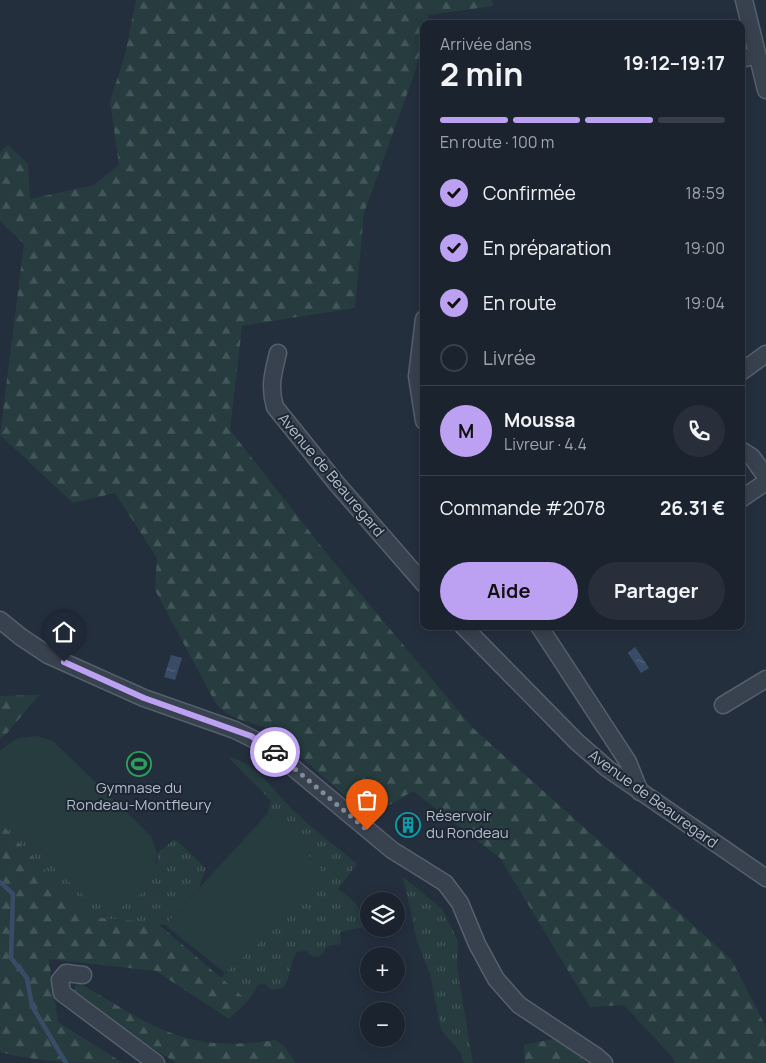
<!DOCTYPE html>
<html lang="fr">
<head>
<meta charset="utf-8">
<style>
	:root { --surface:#1b232e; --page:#282f3a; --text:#f1f3f6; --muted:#a0a4aa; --line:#39404a; --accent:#bca0f2 }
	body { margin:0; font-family:Manrope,sans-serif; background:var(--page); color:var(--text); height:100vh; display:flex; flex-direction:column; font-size:19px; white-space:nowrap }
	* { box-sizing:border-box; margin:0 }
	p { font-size:16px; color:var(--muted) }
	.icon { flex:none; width:28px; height:28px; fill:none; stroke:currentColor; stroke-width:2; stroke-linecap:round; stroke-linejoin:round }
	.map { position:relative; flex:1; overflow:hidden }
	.drawer { position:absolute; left:420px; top:20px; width:325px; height:610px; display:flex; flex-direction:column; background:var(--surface); border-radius:10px; box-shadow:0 2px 12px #0003,0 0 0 1px var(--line) }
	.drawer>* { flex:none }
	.tools { position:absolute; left:360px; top:892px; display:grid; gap:10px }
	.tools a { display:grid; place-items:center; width:45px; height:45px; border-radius:50%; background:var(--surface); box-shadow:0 2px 12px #0003,0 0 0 1px var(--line); font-size:25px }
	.pin { position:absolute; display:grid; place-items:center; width:42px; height:42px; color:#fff; margin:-51px -21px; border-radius:50% 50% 50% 0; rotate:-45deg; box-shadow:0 0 5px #0007 }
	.pin .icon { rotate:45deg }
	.courier { position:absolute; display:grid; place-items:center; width:50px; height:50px; margin:-25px; border:4px solid #bca0f2; border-radius:50%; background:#fff; color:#222; box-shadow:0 1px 6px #0007 }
	.summary em { font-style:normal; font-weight:700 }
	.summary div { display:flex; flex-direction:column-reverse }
	.summary { display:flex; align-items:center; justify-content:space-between; height:85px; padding:0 20px }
	h1 { font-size:32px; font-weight:700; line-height:38px }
	.bar { display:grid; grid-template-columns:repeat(4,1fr); gap:8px 5px; align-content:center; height:60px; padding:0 20px }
	.bar i { height:6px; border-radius:4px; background:var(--line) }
	.bar .selected { background:var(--accent) }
	.bar p { grid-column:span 4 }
	.line { display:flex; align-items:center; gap:12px; padding:0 20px; border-top:1px solid var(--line) }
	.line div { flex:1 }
	.round { display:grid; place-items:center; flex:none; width:52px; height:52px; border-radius:26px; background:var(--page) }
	ol { padding:0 20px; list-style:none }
	li { display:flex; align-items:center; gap:15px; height:55px }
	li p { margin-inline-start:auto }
	li .icon { padding:5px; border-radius:50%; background:var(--accent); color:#111; stroke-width:4 }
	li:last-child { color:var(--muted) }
	li i { width:28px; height:28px; border:2px solid var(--line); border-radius:50% }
	.action { display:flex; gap:10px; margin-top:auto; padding:10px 20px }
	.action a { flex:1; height:58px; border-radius:30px; background:var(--accent); color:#111; font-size:20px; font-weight:700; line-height:58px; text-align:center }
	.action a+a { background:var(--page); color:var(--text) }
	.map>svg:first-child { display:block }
	.grass { fill:url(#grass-tufts) }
	.forest { fill:url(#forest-firs) }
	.pitch { fill:#263c3f }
	.water { fill:url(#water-ripples) }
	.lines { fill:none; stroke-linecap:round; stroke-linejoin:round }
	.stream { stroke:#394c67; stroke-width:4.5 }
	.minor-casing { stroke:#565f6c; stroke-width:19 }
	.minor { stroke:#38414e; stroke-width:16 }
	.done { stroke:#828b98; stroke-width:5; stroke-dasharray:0 9 }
	.route { stroke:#bca0f2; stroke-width:6 }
	.labels { text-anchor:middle; stroke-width:4; stroke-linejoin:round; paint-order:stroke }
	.street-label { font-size:15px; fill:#b4bcc9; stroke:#1d2633 }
	.poi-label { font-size:15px; fill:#b4bcc9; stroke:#1d2633 }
</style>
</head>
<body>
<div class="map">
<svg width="766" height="1063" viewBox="0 0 766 1063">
	<defs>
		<pattern id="grass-tufts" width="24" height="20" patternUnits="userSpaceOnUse" patternTransform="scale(1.25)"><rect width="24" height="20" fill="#263c3f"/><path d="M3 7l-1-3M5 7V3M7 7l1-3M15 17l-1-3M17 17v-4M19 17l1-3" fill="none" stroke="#435659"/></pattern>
		<pattern id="forest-firs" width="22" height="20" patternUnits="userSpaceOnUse" patternTransform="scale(1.25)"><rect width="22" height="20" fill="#263c3f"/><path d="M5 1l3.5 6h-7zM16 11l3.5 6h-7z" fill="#435659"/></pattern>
		<pattern id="water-ripples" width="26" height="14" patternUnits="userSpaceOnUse" patternTransform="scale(1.25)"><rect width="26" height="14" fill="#394c67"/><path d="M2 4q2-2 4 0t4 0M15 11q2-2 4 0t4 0" fill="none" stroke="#53647b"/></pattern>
	</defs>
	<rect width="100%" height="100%" fill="#242f3e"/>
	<!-- grass -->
	<g class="grass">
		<path d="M228,757C254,761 275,792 293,810C313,829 336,846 357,864L338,889C356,902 360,905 364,927L340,932L341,944L328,946L320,956L313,957L306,951L297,952C288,966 292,976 283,988L272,990L265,984L258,985L248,1001L221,978L321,869L268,813L271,801Z"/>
		<path d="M0,812L157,864V853L175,839L206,868L199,888L165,925L90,917L0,823Z"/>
		<path d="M403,877L442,909L458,941L457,967L473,1063H464L460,1052L441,1030L430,974L417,941Z"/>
	</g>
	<!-- forest -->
	<g class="forest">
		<path d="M136,0H492L493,6L429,15L427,24H424V36L415,72L364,213L355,308L242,326L230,430L332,560L473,728L731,959L766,1027V1063H675L673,1058L624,1005L590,1007L500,858L413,791L369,817L269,729C249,721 231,721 216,704L155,590L157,558L115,493L73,503L0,435L24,244L0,221V152L8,145L28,164L30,199L94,185L119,165L110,101L125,55Z"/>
		<path d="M39,695L7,733L0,739V696Z"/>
		<path d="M0,823L90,917L157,923L248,1001L229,1019L156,971L49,959L58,1022L123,1063C81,1063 40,1063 0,1052Z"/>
		<path d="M77,982C110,1000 144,1025 180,1036C211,1046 244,1045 276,1040L285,1047L295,1063H177L138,1040L74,990Z"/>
		<path d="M558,1038L587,1063H525L524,1045Z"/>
	</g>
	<!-- pitch -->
	<g class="pitch">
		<path d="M37,736L53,741L151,836L157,853L154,876L141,894L121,907L97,902L83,895L0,816V750L18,738Z"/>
		<path d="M268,813L321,869L316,892L225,973L165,925Z"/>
	</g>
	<!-- water -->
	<g class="water">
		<path d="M635,647L649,668L641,673L628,653Z"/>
		<path d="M171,655L182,658L175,680L164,677Z"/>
	</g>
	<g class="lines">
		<!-- stream -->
		<path class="stream" d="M0,882L13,894L11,958L27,978L32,1006L66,1063"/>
		<defs>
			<g id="minor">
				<path d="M744,0L766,90"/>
				<path d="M741,59L757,55"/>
				<path d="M424,319L417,376L424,421"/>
				<path d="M278,353C273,373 269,387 275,407L337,484L424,584"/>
				<path d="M741,372L766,354"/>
				<path d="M741,450L752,457L766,477"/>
				<path d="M741,499L766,482"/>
				<path d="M0,620L21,637L48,655L144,698L235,730L267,746L392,850L445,883L460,903L477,944L496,979L519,1005L596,1056L604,1063"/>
				<path d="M463,626L577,742L608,769L766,878"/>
				<path d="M539,626L628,762L640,792"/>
				<path d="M723,705L766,679"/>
				<path d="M83,975L66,973L60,980L62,993L156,1063"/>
			</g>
		</defs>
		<!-- minor casing -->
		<use href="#minor" class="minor-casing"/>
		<!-- minor -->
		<use href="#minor" class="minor"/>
	</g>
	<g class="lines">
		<!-- done -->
		<path class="done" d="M275,752L367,830"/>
		<!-- route -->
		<path class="route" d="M64,662L144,698L251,736L275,752"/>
	</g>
	<!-- icons -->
	<defs>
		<symbol id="stadium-ring" viewBox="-11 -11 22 22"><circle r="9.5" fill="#1d2633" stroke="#2e9e5b" stroke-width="1.5"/><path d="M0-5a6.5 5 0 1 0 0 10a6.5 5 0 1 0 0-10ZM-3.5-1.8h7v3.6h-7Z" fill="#2e9e5b"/></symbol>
		<symbol id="building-ring" viewBox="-11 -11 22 22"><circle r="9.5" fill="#1d2633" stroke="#0f9aa8" stroke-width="1.5"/><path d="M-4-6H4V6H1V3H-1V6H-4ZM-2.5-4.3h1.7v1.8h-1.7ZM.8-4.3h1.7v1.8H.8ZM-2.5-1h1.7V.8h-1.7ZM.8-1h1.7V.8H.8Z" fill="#0f9aa8"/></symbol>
	</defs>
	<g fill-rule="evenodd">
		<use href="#stadium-ring" x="125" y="750" width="28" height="28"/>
		<use href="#building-ring" x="394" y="811" width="28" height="28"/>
	</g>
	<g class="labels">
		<!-- street labels -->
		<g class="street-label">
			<text transform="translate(331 475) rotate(50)" y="5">Avenue de Beauregard</text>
			<text transform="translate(653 799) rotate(36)" y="5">Avenue de Beauregard</text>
		</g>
		<!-- poi labels -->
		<g class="poi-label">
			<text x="139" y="793">Gymnase du<tspan x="139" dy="17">Rondeau-Montfleury</tspan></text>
			<text x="426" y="821" text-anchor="start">Réservoir<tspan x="426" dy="17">du Rondeau</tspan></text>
		</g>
	</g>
</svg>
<div class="tools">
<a><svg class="icon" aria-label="layers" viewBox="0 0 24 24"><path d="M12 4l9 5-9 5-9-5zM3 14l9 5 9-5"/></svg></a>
<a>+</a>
<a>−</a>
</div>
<div class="pin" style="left:367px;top:830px;background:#ea580c"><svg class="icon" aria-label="bag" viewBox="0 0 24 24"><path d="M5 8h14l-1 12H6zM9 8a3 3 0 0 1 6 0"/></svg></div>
<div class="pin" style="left:64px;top:662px;background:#1f2937"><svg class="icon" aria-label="home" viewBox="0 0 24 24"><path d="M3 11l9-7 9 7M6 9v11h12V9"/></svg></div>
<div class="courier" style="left:275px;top:752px"><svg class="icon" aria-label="car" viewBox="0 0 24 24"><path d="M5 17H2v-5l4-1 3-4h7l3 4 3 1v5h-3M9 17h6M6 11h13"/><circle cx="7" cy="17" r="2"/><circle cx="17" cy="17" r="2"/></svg></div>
<section class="drawer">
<div class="summary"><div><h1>2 min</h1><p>Arrivée dans</p></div><em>19:12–19:17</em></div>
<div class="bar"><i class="selected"></i><i class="selected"></i><i class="selected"></i><i></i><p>En route · 100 m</p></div>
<ol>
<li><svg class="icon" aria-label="check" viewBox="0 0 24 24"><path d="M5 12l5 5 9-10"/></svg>Confirmée<p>18:59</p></li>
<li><svg class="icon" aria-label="check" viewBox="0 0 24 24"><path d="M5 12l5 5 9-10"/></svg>En préparation<p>19:00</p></li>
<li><svg class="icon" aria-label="check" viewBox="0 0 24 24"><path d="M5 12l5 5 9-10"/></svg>En route<p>19:04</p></li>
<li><i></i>Livrée</li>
</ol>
<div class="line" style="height:90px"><b class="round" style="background:var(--accent);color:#111">M</b><div><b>Moussa</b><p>Livreur · 4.4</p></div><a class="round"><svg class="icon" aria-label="phone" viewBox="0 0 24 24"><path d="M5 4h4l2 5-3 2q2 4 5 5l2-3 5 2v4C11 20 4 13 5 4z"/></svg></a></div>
<div class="line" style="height:65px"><div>Commande #2078</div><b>26.31 €</b></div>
<div class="action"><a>Aide</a><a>Partager</a></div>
</section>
</div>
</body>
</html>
